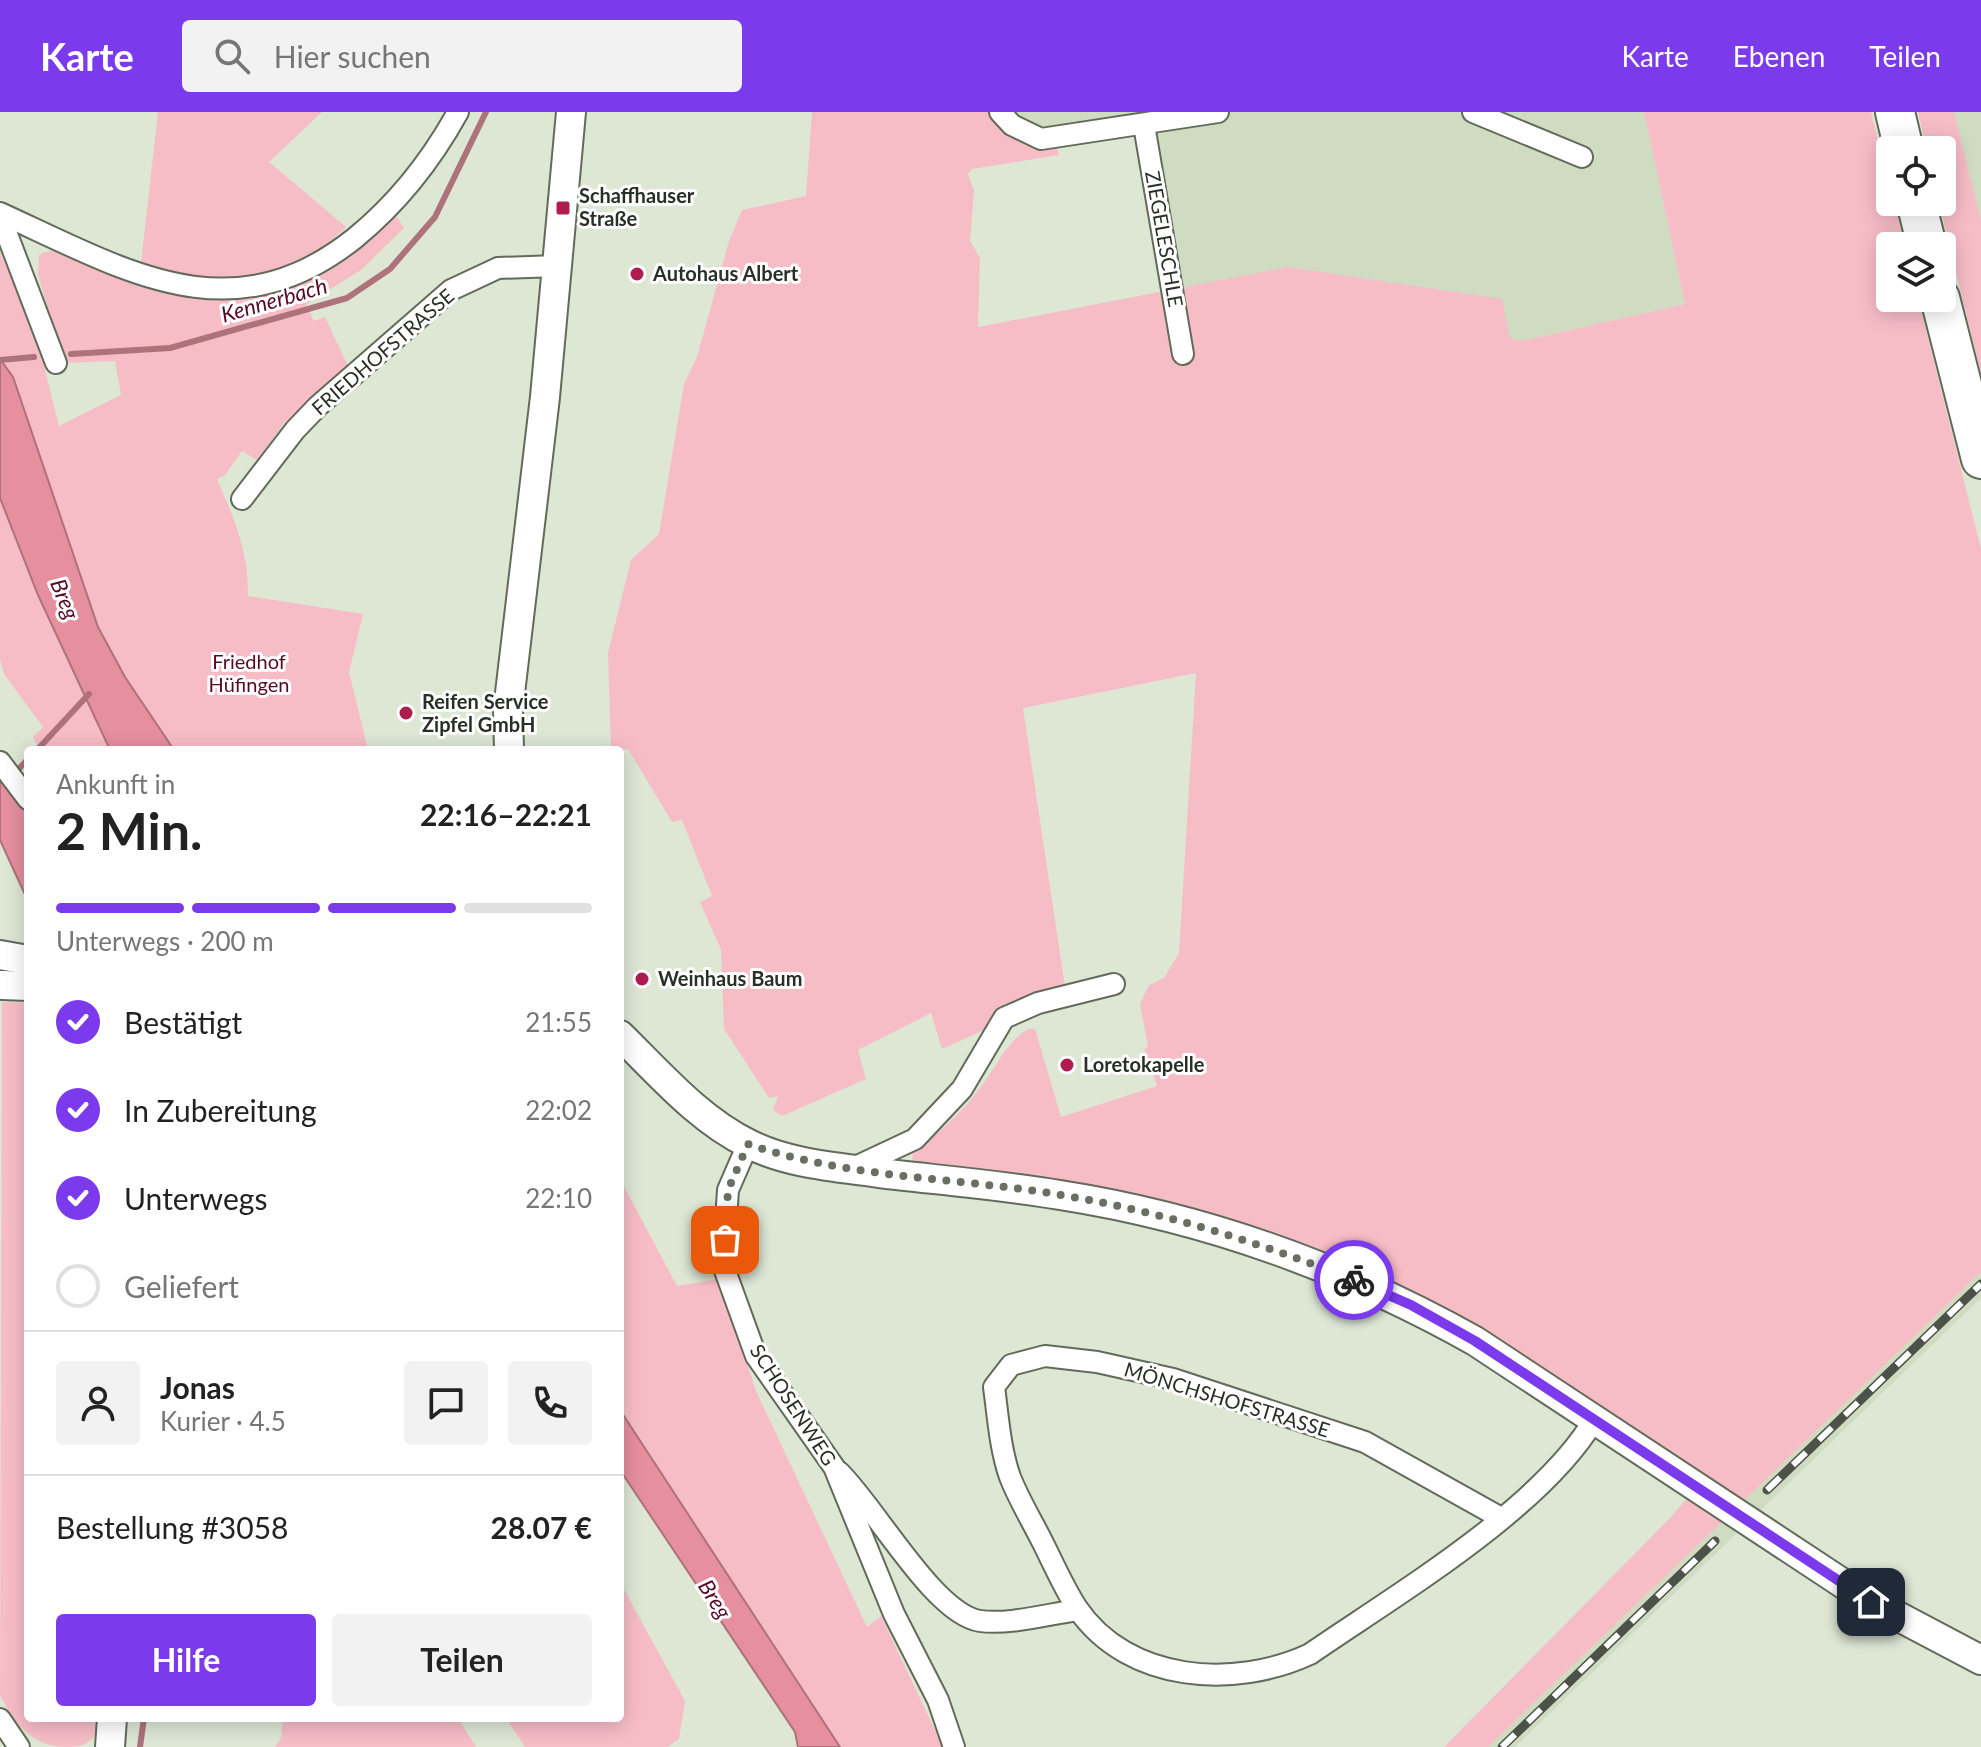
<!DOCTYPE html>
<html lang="de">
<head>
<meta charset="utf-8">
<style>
	:root { --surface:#fff; --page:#f2f2f2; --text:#222; --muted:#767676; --line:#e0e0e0; --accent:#7c3aed }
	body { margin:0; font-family:Lato,sans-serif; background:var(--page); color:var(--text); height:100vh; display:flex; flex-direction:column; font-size:30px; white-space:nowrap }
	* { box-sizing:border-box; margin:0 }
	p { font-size:26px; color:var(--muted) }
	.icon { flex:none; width:44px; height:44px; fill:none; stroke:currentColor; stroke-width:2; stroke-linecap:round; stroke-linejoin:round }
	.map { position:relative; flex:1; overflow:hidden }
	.side { position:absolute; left:24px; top:634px; width:600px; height:976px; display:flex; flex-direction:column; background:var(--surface); border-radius:8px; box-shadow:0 4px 20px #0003 }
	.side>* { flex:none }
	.buttons { position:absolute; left:1876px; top:24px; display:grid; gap:16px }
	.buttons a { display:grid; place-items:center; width:80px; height:80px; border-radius:8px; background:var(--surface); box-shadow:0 4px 20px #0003; font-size:40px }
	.pin { position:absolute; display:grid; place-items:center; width:68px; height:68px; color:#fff; margin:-34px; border-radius:16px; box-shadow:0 4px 12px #0006 }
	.courier { position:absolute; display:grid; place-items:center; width:80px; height:80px; margin:-40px; border:6px solid #7c3aed; border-radius:50%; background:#fff; color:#222; box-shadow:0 2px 10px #0007 }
	.head em { font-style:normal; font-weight:700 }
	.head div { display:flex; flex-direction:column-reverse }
	.head { display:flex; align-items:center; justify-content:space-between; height:136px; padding:0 32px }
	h1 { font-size:52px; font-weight:700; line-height:60px }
	.bar { display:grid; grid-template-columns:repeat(4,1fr); gap:12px 8px; align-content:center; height:96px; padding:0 32px }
	.bar i { height:10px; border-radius:6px; background:var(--line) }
	.bar .current { background:var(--accent) }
	.bar p { grid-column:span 4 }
	.line { display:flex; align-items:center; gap:20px; padding:0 32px; border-top:2px solid var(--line) }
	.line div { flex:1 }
	.round { display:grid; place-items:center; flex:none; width:84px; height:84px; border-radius:8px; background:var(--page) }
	ol { padding:0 32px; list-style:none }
	li { display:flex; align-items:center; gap:24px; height:88px }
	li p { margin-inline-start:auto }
	li .icon { padding:8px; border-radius:50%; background:var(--accent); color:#fff; stroke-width:4 }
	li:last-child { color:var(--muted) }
	li i { width:44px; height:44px; border:4px solid var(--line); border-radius:50% }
	.primary-button { display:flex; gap:16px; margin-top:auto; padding:16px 32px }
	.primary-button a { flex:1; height:92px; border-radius:8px; background:var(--accent); color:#fff; font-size:32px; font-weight:700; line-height:92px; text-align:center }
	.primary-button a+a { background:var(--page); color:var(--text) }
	header { display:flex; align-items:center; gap:48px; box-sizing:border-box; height:112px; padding:0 40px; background:var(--accent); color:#fff }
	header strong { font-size:38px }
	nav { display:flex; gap:44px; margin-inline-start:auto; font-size:28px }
	.search { width:560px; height:72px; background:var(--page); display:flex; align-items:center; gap:20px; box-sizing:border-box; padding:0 28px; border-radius:8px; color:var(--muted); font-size:30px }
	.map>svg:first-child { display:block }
	.built { fill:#cfdcc2 }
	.green { fill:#f7bdc7 }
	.water { fill:#e68f9f; stroke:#ae727b; stroke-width:2 }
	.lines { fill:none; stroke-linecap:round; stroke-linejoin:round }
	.stream { stroke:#ae727b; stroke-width:6 }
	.street-casing { stroke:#626b5a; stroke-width:24 }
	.secondary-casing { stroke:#626b5a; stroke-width:32 }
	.highway-casing { stroke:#626b5a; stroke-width:42 }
	.street { stroke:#fff; stroke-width:20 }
	.secondary { stroke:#fff; stroke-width:28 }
	.highway { stroke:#fff; stroke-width:38 }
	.rail-casing { stroke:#4d5248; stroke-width:9 }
	.rail { stroke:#fff; stroke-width:6; stroke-dasharray:18; stroke-linecap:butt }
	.done { stroke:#696f63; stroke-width:8; stroke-dasharray:0 14.4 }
	.route { stroke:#7c3aed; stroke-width:10 }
	.poi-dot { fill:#ae1d4f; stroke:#fff; stroke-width:3 }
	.labels { text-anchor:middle; stroke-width:6; stroke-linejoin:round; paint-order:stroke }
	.poi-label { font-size:20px; font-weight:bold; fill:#2a2e26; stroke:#fff; text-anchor:start }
	.street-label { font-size:20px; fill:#2a2e26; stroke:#fff }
	.park-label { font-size:20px; fill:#580a25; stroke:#fff }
	.water-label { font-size:22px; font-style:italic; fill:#580924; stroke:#fff }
</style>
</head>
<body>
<header>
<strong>Karte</strong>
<div class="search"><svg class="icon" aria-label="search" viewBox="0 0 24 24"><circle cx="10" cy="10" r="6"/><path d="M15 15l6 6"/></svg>Hier suchen</div>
<nav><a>Karte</a><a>Ebenen</a><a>Teilen</a></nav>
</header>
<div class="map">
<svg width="1981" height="1635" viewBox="0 0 1981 1635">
	<rect width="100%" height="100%" fill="#dde7d4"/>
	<!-- built -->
	<g class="built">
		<path d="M1000,0H1644L1685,192L1522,229L1173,178L1144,13L1055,26Z"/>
		<path d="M1947,0H1981V126Z"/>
		<path d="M1981,1160V1186L1515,1635H1488Z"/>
	</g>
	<!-- green -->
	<g class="green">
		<path d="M158,0H322L269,50L346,115C279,179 224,175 141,151Z"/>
		<path d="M812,0H1000L1055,27L1059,43L972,57L968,62L974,79L970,129L980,146L978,215L1288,155L1502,187L1510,226L1522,229L1685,192L1644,0H1871L1890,75V90H1894L1905,134H1890V186H1918L1981,437V1160L1488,1635H1444L1669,1407L1703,1368C1577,1285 1452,1189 1309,1137L912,1054L913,1038C937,1024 960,1002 977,980C995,958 1004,932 1028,917H1035L1061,1005L1157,974L1144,937L1148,935L1140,892L1149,873L1164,866L1179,841L1196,561L1023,596L1066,881L942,937L931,901L858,938L866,967L782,1004L773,998L778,984L769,986L724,917L721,838L700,790L712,784L682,708L672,710L628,637L611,638L608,541L631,448L659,422L684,272L697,245L729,129L742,98L806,84Z"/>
		<path d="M1918,0H1954L1981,109V262L1939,90H1942V38H1927Z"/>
		<path d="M395,102L404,116L361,158L306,192L314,209L325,205L348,254L284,311L257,348L242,339L225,363L217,367C234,406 249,441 248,484L363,502L349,560L368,638H40L33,625L43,615L4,562L0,547V140L37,226L59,314L121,283L115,249L63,251L38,162L39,143C54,133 70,144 85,150C138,173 199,194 258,184C310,176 354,132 395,102Z"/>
		<path d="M2,890L28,891V1606H101C96,1627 89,1635 67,1635C33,1635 14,1612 0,1583Z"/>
		<path d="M620,1067L677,1174L719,1167L756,1279L867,1515L881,1504L943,1635H840L620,1298Z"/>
		<path d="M620,1470L685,1589L679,1627L667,1635H525L506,1606H620Z"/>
		<path d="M283,1606H458L476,1635H275L281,1626Z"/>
	</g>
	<!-- water -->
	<g class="water">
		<path d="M0,247L13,265L98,515L125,565L174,638H110L38,483L0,386Z"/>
		<path d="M0,664L28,703V789L0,728Z"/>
		<path d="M620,1298L840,1635H798L795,1620L620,1358Z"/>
	</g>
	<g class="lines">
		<!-- stream -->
		<g class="stream">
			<path d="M71,242L170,236L347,186L390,157L435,105L486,0"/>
			<path d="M0,248L34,245"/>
			<path d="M37,638L89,582"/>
			<path d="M13,663L28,647"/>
			<path d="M140,1635L144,1606"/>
		</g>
		<defs>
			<g id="street">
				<path d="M1000,0L1012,13L1041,27L1218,0"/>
				<path d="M1473,0L1582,45"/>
				<path d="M1144,13L1183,242"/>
				<path d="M0,101C125,158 231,225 355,126C399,90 431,49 458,0"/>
				<path d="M0,104L56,251"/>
				<path d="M242,387L295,318L318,294L451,178L498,156L558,154"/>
				<path d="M0,650L28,687"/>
				<path d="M748,1032L728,1078L723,1153L756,1244L834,1355L894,1502L938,1588L954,1635"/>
				<path d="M851,1057L915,1027L962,977L1004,906L1038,891L1114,872"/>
				<path d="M839,1360C876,1396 934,1502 980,1509C1010,1513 1048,1502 1078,1498"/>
				<path d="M1501,1406L1365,1330L1173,1267L1097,1250L1045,1244L1011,1253L994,1275C998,1304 1000,1337 1010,1365C1019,1388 1032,1409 1043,1431C1054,1453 1064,1476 1077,1496C1128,1571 1235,1577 1310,1542C1397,1482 1540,1398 1594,1308"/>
				<path d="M0,1607L19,1635"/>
			</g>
			<g id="secondary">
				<path d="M509,638L508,598L545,285L571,0"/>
				<path d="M0,843L28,848"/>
				<path d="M2,873L28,874"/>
				<path d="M620,923C659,961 699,1008 749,1032C789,1052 836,1055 879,1061C939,1068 1000,1073 1060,1083C1207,1106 1345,1156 1475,1229L1871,1490L1981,1548"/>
				<path d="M110,1635L112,1606"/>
			</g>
			<g id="highway">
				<path d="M1895,0L1904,38"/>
				<path d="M1916,90L1927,134"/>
				<path d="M1940,186L1981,347"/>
			</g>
		</defs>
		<!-- street casing -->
		<use href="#street" class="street-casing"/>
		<!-- secondary casing -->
		<use href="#secondary" class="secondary-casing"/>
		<!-- highway casing -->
		<use href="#highway" class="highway-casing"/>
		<!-- street -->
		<use href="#street" class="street"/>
		<!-- secondary -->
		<use href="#secondary" class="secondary"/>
		<!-- highway -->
		<use href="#highway" class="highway"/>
		<defs>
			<g id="rail">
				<path d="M1767,1378L1981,1172"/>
				<path d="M1502,1635L1715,1429"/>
			</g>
		</defs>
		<!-- rail casing -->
		<use href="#rail" class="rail-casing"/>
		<!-- rail -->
		<use href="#rail" class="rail"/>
	</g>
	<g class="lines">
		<!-- done -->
		<path class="done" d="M725,1128L728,1078L748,1032C849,1067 957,1065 1061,1083C1163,1100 1258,1130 1354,1168"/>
		<!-- route -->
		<path class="route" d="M1354,1168L1411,1193L1475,1229L1871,1490"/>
	</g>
	<!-- markers -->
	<g class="poi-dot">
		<rect x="555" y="88" width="16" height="16" rx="4"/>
		<circle cx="637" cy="162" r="8"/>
		<circle cx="406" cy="601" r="8"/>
		<circle cx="642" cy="867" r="8"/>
		<circle cx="1067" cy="953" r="8"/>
	</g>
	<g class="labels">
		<!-- poi labels -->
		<g class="poi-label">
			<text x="579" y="91">Schaffhauser<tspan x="579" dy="23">Straße</tspan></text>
			<text x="653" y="169">Autohaus Albert</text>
			<text x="422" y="597">Reifen Service<tspan x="422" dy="23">Zipfel GmbH</tspan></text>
			<text x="658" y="874">Weinhaus Baum</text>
			<text x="1083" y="960">Loretokapelle</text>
		</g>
		<!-- street labels -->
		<g class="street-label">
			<text transform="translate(1164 127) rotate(80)" y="7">ZIEGELESCHLE</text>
			<text transform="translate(383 240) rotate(-41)" y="7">FRIEDHOFSTRASSE</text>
			<text transform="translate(1227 1288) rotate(17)" y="7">MÖNCHSHOFSTRASSE</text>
			<text transform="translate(793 1293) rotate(57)" y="7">SCHOSENWEG</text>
		</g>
		<!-- park labels -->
		<g class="park-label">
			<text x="249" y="557">Friedhof<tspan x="249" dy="23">Hüfingen</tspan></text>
		</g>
		<!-- water labels -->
		<g class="water-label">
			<text transform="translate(274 188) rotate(-16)" y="8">Kennerbach</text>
			<text transform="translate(65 487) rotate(68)" y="8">Breg</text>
			<text transform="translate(715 1487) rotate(58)" y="8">Breg</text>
		</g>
	</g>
</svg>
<div class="buttons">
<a><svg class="icon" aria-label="locate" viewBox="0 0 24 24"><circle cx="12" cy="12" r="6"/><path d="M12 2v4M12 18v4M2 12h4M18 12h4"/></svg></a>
<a><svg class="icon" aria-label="layers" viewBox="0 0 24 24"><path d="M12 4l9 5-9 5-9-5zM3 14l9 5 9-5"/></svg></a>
</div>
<div class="pin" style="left:725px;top:1128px;background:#ea580c"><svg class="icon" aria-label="bag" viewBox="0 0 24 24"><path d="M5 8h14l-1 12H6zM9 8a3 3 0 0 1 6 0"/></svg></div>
<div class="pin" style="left:1871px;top:1490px;background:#1f2937"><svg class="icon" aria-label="home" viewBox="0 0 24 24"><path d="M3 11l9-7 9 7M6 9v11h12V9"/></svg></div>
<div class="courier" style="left:1354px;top:1168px"><svg class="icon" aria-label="bike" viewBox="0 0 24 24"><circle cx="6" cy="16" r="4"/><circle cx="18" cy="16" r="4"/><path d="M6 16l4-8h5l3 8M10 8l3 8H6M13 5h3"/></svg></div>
<section class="side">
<div class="head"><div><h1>2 Min.</h1><p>Ankunft in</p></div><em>22:16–22:21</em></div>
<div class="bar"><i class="current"></i><i class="current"></i><i class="current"></i><i></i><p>Unterwegs · 200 m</p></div>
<ol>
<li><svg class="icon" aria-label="check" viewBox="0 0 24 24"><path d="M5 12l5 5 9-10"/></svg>Bestätigt<p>21:55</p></li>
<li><svg class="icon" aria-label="check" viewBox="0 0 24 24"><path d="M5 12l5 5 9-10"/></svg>In Zubereitung<p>22:02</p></li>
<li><svg class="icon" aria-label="check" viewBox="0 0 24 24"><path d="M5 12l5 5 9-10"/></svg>Unterwegs<p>22:10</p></li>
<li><i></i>Geliefert</li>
</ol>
<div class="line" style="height:144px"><a class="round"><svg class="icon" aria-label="person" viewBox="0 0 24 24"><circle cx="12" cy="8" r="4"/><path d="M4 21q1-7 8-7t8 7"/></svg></a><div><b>Jonas</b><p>Kurier · 4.5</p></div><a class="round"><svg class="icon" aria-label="chat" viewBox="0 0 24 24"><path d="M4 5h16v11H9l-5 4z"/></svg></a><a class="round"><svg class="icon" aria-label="phone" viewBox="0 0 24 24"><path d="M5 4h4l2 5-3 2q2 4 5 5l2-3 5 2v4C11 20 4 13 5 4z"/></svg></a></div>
<div class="line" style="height:104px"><div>Bestellung #3058</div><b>28.07 €</b></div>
<div class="primary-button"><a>Hilfe</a><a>Teilen</a></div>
</section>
</div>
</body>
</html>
